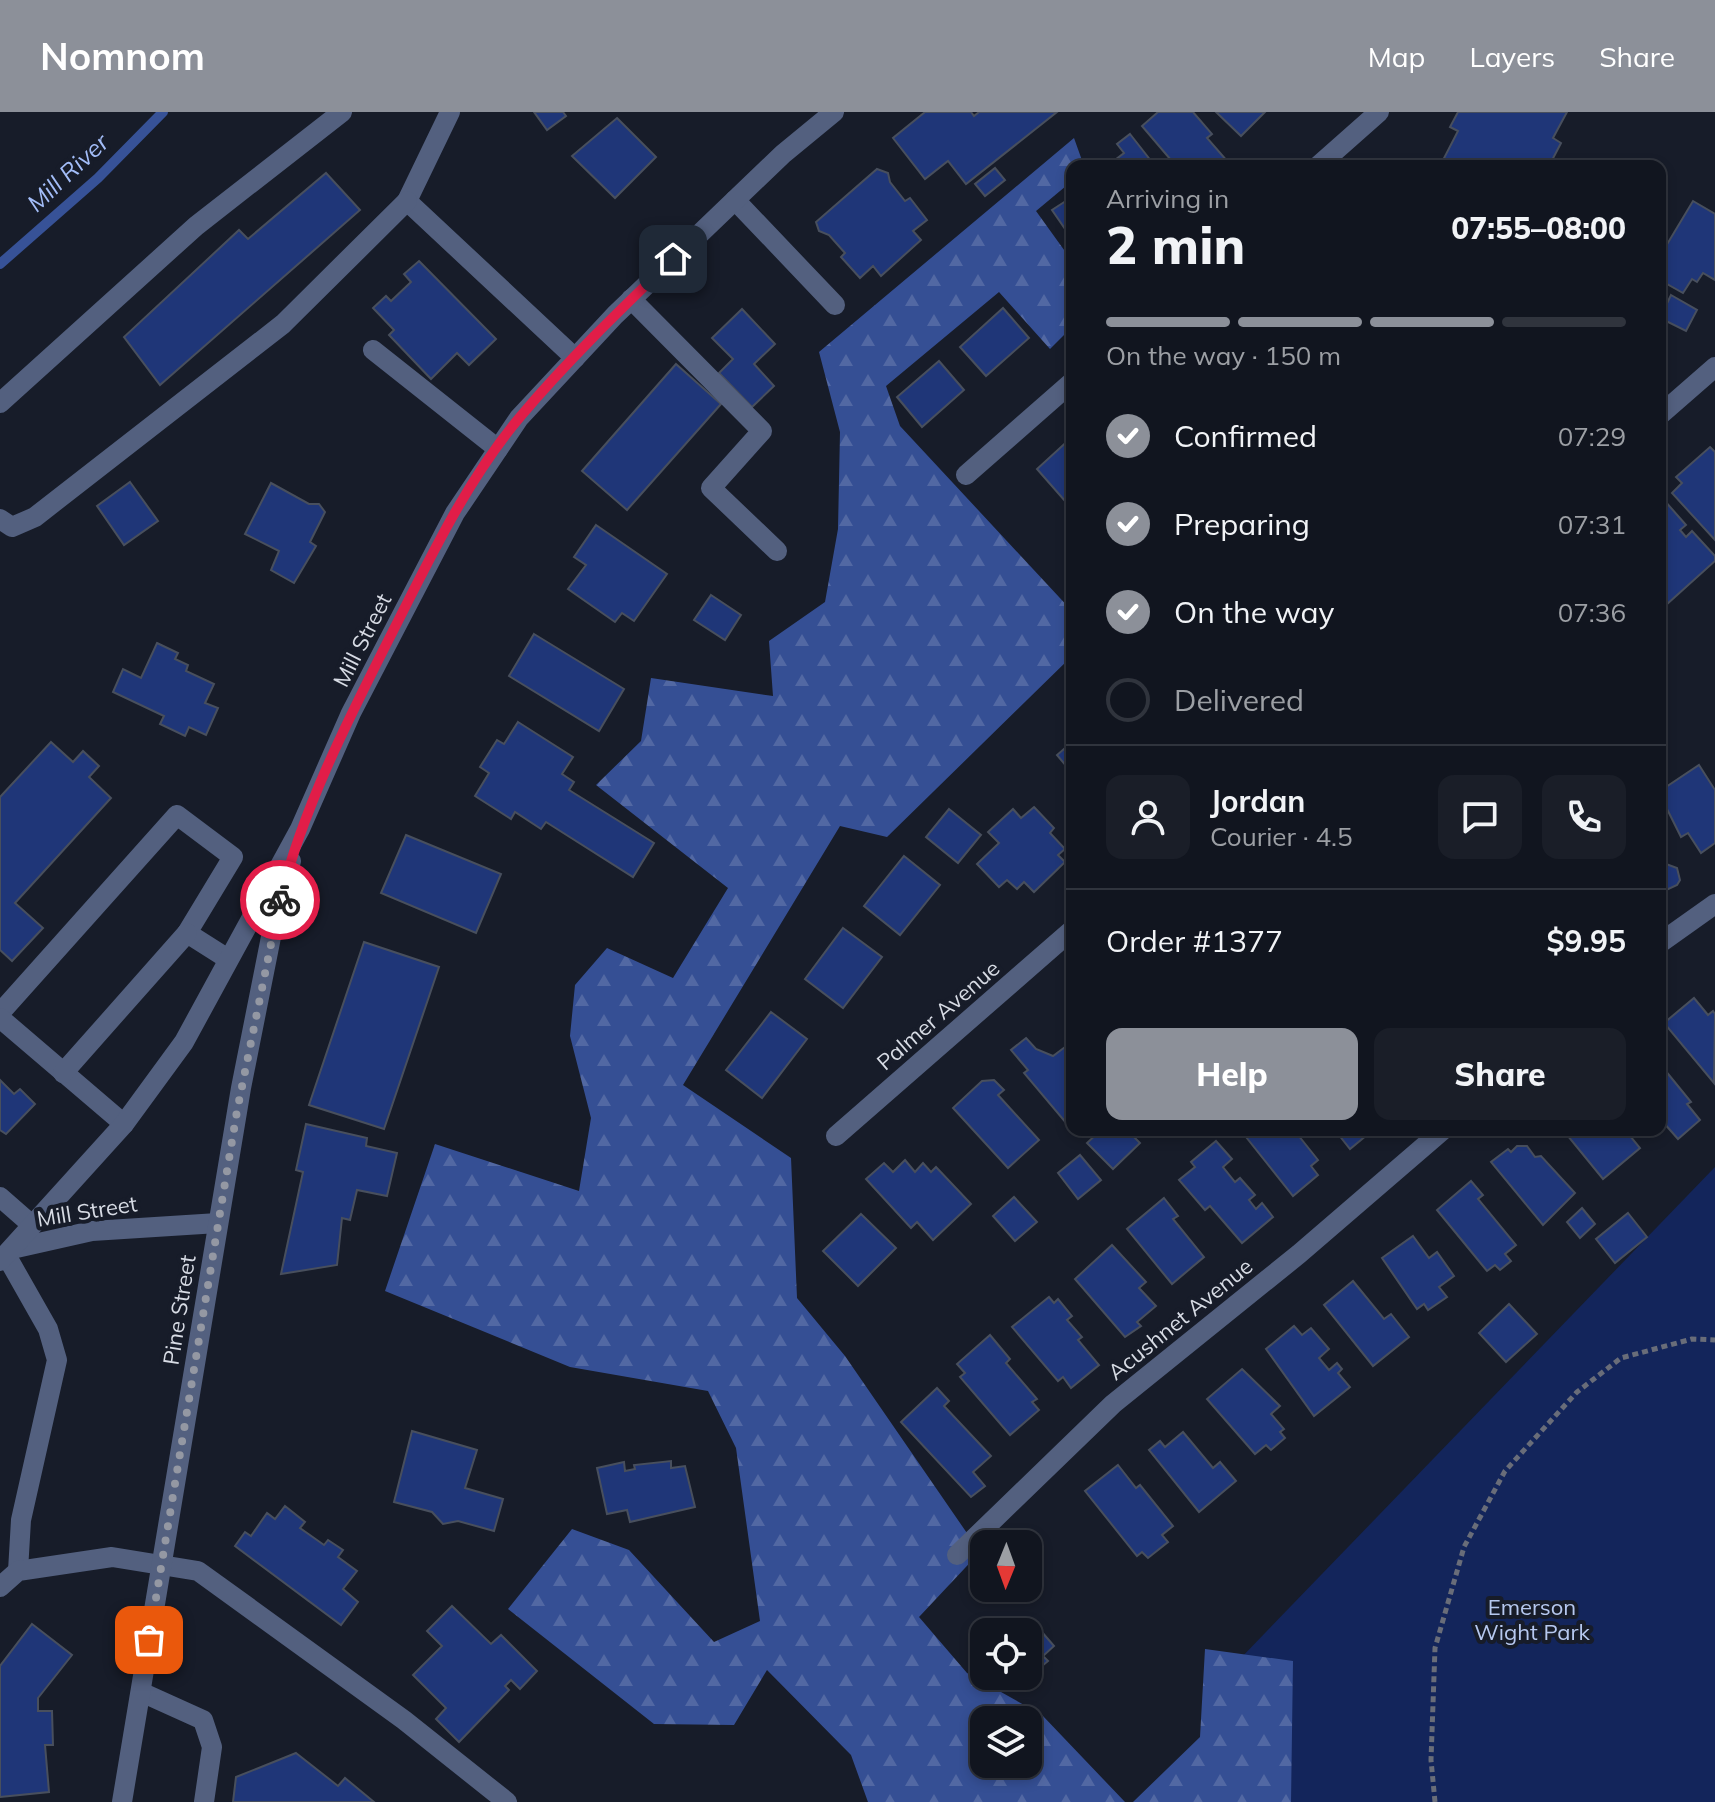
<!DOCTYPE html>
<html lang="en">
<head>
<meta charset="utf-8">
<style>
	:root { --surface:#11151f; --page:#1a1e28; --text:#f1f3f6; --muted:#9c9fa4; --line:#30343d; --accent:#8c9099 }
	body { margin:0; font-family:Mulish,sans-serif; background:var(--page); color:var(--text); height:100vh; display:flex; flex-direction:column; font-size:30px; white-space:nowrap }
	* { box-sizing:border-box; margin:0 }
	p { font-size:26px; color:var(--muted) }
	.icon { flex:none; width:44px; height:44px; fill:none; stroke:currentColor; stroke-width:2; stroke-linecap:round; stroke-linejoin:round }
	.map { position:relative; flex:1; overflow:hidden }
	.side { position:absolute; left:1066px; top:48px; width:600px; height:976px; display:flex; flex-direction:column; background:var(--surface); border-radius:16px; box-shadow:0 4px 12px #0003,0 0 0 2px var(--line) }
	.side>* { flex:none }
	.needle { width:52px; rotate:181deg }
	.controls { position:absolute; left:970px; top:1418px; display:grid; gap:16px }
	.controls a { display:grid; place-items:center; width:72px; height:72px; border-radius:16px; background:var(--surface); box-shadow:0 4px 12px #0003,0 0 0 2px var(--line); font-size:40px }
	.pin { position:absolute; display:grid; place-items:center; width:68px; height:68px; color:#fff; margin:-34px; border-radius:16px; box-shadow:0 4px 12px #0006 }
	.courier { position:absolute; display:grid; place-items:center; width:80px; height:80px; margin:-40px; border:6px solid #e11d48; border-radius:50%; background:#fff; color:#222; box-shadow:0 2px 10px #0007 }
	.headline em { font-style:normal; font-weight:800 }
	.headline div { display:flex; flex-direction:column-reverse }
	.headline { display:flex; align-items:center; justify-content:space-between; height:136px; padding:0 40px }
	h1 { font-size:52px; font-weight:800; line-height:60px }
	.bar { display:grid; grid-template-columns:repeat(4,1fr); gap:12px 8px; align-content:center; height:96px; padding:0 40px }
	.bar i { height:10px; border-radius:6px; background:var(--line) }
	.bar .on { background:var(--accent) }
	.bar p { grid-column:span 4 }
	.line { display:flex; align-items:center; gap:20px; padding:0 40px; border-top:2px solid var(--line) }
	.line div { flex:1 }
	.round { display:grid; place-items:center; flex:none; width:84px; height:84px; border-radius:16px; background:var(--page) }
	ol { padding:0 40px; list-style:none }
	li { display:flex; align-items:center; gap:24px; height:88px }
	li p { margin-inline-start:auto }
	li .icon { padding:8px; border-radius:50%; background:var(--accent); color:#fff; stroke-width:4 }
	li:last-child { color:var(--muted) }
	li i { width:44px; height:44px; border:4px solid var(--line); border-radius:50% }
	.primary-button { display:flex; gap:16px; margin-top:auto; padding:16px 40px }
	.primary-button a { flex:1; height:92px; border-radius:16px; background:var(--accent); color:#fff; font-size:32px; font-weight:800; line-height:92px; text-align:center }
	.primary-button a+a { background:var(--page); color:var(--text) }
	header { display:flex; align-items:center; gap:48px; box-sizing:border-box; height:112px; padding:0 40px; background:var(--accent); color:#fff }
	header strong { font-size:38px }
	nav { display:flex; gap:44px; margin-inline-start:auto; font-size:28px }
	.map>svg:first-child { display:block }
	.green { fill:#13255b }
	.forest { fill:url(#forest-firs); fill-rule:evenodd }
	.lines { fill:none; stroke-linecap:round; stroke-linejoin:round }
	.stream { stroke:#375297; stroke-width:10 }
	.building { fill:#1f3678; stroke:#484f5d; stroke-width:2 }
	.path { stroke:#696d79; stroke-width:5; stroke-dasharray:6 4; stroke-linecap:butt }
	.minor { stroke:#53607f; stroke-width:20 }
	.done { stroke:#9498a3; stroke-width:8; stroke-dasharray:0 14.4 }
	.route { stroke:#e11d48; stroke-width:10 }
	.labels { text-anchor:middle; stroke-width:8; stroke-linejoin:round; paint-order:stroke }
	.street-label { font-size:22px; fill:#d7dbe4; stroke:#171c29 }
	.park-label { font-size:22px; fill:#b6c8ef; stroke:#171c29 }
	.water-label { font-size:24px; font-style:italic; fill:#a3bdf8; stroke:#171c29 }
</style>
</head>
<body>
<header>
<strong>Nomnom</strong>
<nav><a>Map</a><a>Layers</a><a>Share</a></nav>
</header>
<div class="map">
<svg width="1715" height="1690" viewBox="0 0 1715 1690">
	<defs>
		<pattern id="forest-firs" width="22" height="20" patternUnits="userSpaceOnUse" patternTransform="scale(2)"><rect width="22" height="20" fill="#354f94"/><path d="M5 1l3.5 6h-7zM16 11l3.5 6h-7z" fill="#5268a3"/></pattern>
	</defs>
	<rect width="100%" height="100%" fill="#171c29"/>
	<!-- green -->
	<path class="green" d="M1715,1055V1690H1229L1238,1549Z"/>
	<!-- forest -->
	<g class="forest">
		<path d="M1074,26L1084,54H1072V69L1036,99L1072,149V215L1050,237L999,180L886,274L900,314L1072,499V544L887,725L840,714L683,973L791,1046L797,1186L845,1244L980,1440L919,1505L967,1561L1042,1603L1125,1690H868L851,1643L767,1558L734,1613L654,1612L508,1497L572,1417L629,1438L714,1530L760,1509L736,1336L708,1279L570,1255L385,1179L435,1032L579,1079L591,1006L570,924L575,873L607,836L673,866L728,776L596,673L641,629L651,566L773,584L769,529L825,490L838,417L840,320L819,240ZM984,1608H1028V1652H984Z"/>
		<path d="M1205,1537L1293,1549L1291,1690H1133L1200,1625Z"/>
	</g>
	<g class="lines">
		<!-- stream -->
		<path class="stream" d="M0,152L98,66L163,0"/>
	</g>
	<!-- building -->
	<g class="building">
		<path d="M534,0H563L566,4L547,18Z"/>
		<path d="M925,0H971L974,4L979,0H1057L966,72L948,49L925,67L893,26Z"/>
		<path d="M1158,0H1193L1212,22L1207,26L1228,50L1224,54H1176L1142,14Z"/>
		<path d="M1216,0H1265L1241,24Z"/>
		<path d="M1458,0H1567L1553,26L1561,31L1549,54H1440L1458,19L1450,15Z"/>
		<path d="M617,6L656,45L615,86L572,44Z"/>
		<path d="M1130,22L1155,54H1107L1124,41L1117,32Z"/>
		<path d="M995,56L1005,68L985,84L975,72Z"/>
		<path d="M877,57L888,61L890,70L905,89L910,86L927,108L913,119L921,128L881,164L873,154L860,166L841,145L845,141L829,123L819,119L816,110Z"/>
		<path d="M326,61L360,98L160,273L124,225L239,118L248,127Z"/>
		<path d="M1072,85V127L1052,98Z"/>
		<path d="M1693,89L1715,102V168L1703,161L1697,170L1692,167L1683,181L1660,168L1667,150L1660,144Z"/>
		<path d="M419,149L496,227L469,253L457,241L431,267L389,223L394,218L373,196L386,184L391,189L411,170L404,162Z"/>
		<path d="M1671,183L1697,198L1686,219L1660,206Z"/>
		<path d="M1003,196L1029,226L986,264L960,235Z"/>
		<path d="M742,197L775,232L754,252L774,274L752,295L719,261L733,247L712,226Z"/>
		<path d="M939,249L964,278L922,315L897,285Z"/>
		<path d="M676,252L721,292L627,398L582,359Z"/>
		<path d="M1072,325V397L1037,357Z"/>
		<path d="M1710,335L1715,340V428L1672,381L1682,371L1676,365Z"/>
		<path d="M130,370L158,409L124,433L97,394Z"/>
		<path d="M271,371L309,392H319L325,400L310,430L316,434L294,471L271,458L279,439L245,422Z"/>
		<path d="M1664,388L1686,413L1680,418L1686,425L1692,419L1715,444V449L1666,493L1662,488L1666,485L1660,478V391Z"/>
		<path d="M596,413L667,462L634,509L622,501L615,510L568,477L586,453L574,445Z"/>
		<path d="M711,483L741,503L725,528L694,508Z"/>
		<path d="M534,522L624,577L599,619L509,564Z"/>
		<path d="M157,531L178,541L175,547L188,553L186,559L214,572L205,591L218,596L206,623L189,615L185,624L160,612L164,604L113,580L123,557L141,566Z"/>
		<path d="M518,610L573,645L562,662L574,670L569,678L654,731L633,765L546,710L541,717L515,700L511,707L475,684L489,661L480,655L497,628L504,632Z"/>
		<path d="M51,630L73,650L83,639L99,654L89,665L111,686L15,791L43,816L12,849L0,838V685Z"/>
		<path d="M1072,630V661L1057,643Z"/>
		<path d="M1699,653L1715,678V731L1701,741L1688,721L1681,725L1660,683V679Z"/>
		<path d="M1034,695L1054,716L1050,721L1065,737L1058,743L1065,750L1034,780L1024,770L1017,777L1007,768L999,775L977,752L999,731L988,720L1013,697L1021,706Z"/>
		<path d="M949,697L981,723L958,751L926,725Z"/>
		<path d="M406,723L501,762L476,821L381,781Z"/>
		<path d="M904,744L940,773L900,823L864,794Z"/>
		<path d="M1666,752L1677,756L1680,768L1677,773L1660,781V753Z"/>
		<path d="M843,816L882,845L843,896L805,867Z"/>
		<path d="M364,830L439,855L384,1017L309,993Z"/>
		<path d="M1694,886L1708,903L1713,899L1715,902L1714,971L1664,911Z"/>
		<path d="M771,900L807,927L762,986L726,958Z"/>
		<path d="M1026,926L1036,937L1053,944L1065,935L1072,943V1007L1067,1012L1024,961L1028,958L1011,938Z"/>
		<path d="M1660,952L1691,990L1687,992L1700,1008L1678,1027L1663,1010L1660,1013Z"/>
		<path d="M0,968L14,982L20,977L35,992L6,1022L0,1018Z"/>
		<path d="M994,968L1004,978L998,983L1039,1028L1008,1056L953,996L982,969Z"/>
		<path d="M306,1012L367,1026L366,1034L397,1041L387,1084L357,1078L350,1108L342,1106L337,1153L281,1162L303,1060L296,1058Z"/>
		<path d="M1101,1018H1127L1140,1031L1113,1057L1087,1031Z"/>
		<path d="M1255,1018H1294L1318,1048L1311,1054L1318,1063L1293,1084L1246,1025Z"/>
		<path d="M1335,1018H1373L1350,1037Z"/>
		<path d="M1563,1018H1615L1620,1024L1626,1019L1640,1036L1603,1067Z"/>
		<path d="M1216,1029L1232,1047L1223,1055L1235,1070L1240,1066L1255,1083L1249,1088L1256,1097L1262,1091L1273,1105L1242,1131L1210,1094L1205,1098L1179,1068L1195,1055L1191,1050Z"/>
		<path d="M1517,1034H1527L1535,1045L1541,1044L1575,1081L1543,1113L1491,1050L1508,1037L1511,1040Z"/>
		<path d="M1080,1043L1101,1068L1078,1087L1058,1061Z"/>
		<path d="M905,1048L915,1060L923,1051L931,1060L936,1055L971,1092L933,1128L917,1110L911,1116L866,1067L884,1051L893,1060Z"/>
		<path d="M1471,1069L1483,1083L1478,1087L1516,1133L1505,1142L1511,1149L1500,1158L1495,1153L1487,1159L1437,1098Z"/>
		<path d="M1014,1085L1037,1110L1015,1129L993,1104Z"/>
		<path d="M1164,1086L1178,1104L1173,1107L1204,1145L1172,1172L1127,1117Z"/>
		<path d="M1582,1096L1595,1112L1580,1126L1567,1110Z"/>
		<path d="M1628,1101L1647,1125L1615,1151L1596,1127Z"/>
		<path d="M861,1102L896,1136L858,1174L823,1139Z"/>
		<path d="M1413,1124L1429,1146L1437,1140L1454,1164L1439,1175L1447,1185L1428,1198L1424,1192L1417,1197L1382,1146Z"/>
		<path d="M1112,1133L1146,1170L1139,1176L1156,1194L1137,1210L1141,1214L1125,1225L1075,1167Z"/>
		<path d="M1353,1169L1384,1207L1391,1202L1409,1225L1373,1254L1324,1193Z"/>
		<path d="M1049,1185L1054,1191L1058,1187L1072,1204L1067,1208L1082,1225L1078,1228L1099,1253L1071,1276L1063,1265L1058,1269L1012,1215Z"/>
		<path d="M1509,1192L1537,1222L1506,1250L1479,1221Z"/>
		<path d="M1294,1214L1302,1223L1311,1216L1329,1237L1319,1246L1329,1258L1337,1251L1342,1257L1338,1261L1350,1275L1314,1304L1266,1237Z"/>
		<path d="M990,1223L1010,1247L1006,1251L1037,1287L1032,1290L1039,1298L1010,1323L960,1265L965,1261L957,1252Z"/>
		<path d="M1242,1257L1280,1294L1271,1302L1284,1317L1280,1320L1285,1326L1271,1338L1266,1333L1255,1342L1207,1287Z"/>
		<path d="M937,1276L949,1289L944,1294L991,1344L973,1360L985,1374L971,1385L901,1310Z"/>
		<path d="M412,1319L477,1338L465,1376L503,1387L494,1419L458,1409L443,1412L432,1400L394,1390Z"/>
		<path d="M1183,1320L1213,1356L1220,1350L1236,1369L1199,1400L1149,1338L1160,1329L1165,1335Z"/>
		<path d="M671,1349V1356L685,1354L695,1395L630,1410L627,1398L607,1402L597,1356L624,1350L625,1359L635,1357L634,1353Z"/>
		<path d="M1118,1353L1136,1376L1140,1373L1173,1414L1162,1423L1168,1430L1148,1446L1142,1440L1137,1444L1085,1379Z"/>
		<path d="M285,1394L305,1410L300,1416L324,1433L328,1428L343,1438L338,1445L357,1459L343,1477L358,1490L341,1513L235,1434L245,1420L251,1424L267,1401L275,1407Z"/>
		<path d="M452,1494L491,1532L501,1523L537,1559L520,1577L511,1568L505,1574L509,1578L459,1630L436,1607L446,1596L413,1563L442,1534L427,1519Z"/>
		<path d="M32,1512L72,1543L38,1586V1599H52L53,1633H45L49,1680L0,1685V1554Z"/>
		<path d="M1035,1512L1054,1534L1043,1544L1048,1549L1016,1576L1006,1564H1028L1025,1520Z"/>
		<path d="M296,1641L338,1674L345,1666L374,1690H233L236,1665Z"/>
	</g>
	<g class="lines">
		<!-- path -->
		<path class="path" d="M1435,1690L1431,1648L1435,1536L1464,1435L1505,1359L1577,1280L1621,1246L1692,1227L1715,1228"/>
		<!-- minor -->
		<g class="minor">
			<path d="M450,0L407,89L575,246"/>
			<path d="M1318,54L1379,0"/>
			<path d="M735,88L835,193"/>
			<path d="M631,187L762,319L711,376L777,439"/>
			<path d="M373,238L498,337"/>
			<path d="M0,291L196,114L342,0"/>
			<path d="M1660,303L1715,255"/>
			<path d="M966,363L1072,270"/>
			<path d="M0,407L12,415L35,405L283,212L407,89"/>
			<path d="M1660,831L1715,792"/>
			<path d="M0,901L177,703L233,745L187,821L228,847"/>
			<path d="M0,906L124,1012"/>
			<path d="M63,961L187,821"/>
			<path d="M836,1024L1072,818"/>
			<path d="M0,1085L32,1113"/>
			<path d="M12,1137L92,1119L218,1111"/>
			<path d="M6,1143L48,1217L57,1248L21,1408L18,1459"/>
			<path d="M0,1149L124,1012L184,930L300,717L351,601L455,401L519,306L615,203L783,42L834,0"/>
			<path d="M957,1443L1113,1292L1299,1142L1443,1018"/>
			<path d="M0,1475L18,1459L112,1445L198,1459L404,1608L507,1690"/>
			<path d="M141,1580L203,1608L212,1635L204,1690"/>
			<path d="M122,1690L241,976L272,820L291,749"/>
		</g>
	</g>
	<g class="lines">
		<!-- done -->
		<path class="done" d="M149,1528L237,999L280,788"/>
		<!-- route -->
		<path class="route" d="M280,788C304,693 349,606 393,519C430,446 467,368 520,305C567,249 620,198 673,147"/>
	</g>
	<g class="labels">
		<!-- street labels -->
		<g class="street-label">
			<text transform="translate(362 528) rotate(-63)" y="8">Mill Street</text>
			<text transform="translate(938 903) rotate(-41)" y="8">Palmer Avenue</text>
			<text transform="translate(87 1099) rotate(-9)" y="8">Mill Street</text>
			<text transform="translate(179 1198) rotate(-81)" y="8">Pine Street</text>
			<text transform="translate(1180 1207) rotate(-39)" y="8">Acushnet Avenue</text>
		</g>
		<!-- park labels -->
		<g class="park-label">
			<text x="1532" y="1503">Emerson<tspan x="1532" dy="25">Wight Park</tspan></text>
		</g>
		<!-- water labels -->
		<g class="water-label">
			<text transform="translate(68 61) rotate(-43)" y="8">Mill River</text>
		</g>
	</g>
</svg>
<div class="controls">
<a><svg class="needle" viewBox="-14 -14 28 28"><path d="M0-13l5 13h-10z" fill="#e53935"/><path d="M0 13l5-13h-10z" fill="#9c9fa4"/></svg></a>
<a><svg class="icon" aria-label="locate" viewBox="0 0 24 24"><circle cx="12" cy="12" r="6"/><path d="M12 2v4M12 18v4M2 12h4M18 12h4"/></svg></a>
<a><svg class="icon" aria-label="layers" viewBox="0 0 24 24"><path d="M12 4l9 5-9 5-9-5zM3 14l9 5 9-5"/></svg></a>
</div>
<div class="pin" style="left:149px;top:1528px;background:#ea580c"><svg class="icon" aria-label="bag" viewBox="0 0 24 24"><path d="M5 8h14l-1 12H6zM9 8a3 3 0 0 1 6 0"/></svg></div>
<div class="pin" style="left:673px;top:147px;background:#1f2937"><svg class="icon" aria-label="home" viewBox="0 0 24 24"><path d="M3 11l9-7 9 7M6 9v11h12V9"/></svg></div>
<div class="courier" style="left:280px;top:788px"><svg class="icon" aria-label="bike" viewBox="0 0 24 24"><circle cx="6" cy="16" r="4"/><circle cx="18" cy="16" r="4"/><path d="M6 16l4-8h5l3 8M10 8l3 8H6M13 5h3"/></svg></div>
<section class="side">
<div class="headline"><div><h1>2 min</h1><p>Arriving in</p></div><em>07:55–08:00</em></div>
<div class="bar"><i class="on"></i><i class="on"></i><i class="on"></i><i></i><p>On the way · 150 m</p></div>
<ol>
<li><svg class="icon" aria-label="check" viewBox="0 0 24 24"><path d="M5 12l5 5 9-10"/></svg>Confirmed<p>07:29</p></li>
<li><svg class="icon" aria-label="check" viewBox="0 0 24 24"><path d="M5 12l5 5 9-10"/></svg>Preparing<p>07:31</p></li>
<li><svg class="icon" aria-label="check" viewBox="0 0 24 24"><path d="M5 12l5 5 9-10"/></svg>On the way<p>07:36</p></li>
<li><i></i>Delivered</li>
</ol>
<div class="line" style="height:144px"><a class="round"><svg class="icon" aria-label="person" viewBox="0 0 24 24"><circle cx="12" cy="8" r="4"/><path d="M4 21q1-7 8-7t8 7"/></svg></a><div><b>Jordan</b><p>Courier · 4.5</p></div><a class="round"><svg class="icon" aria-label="chat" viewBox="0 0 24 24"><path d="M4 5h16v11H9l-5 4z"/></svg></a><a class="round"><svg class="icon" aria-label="phone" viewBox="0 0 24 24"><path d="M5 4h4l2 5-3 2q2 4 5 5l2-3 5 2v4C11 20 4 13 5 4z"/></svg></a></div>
<div class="line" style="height:104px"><div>Order #1377</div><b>$9.95</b></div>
<div class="primary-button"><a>Help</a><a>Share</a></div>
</section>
</div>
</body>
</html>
